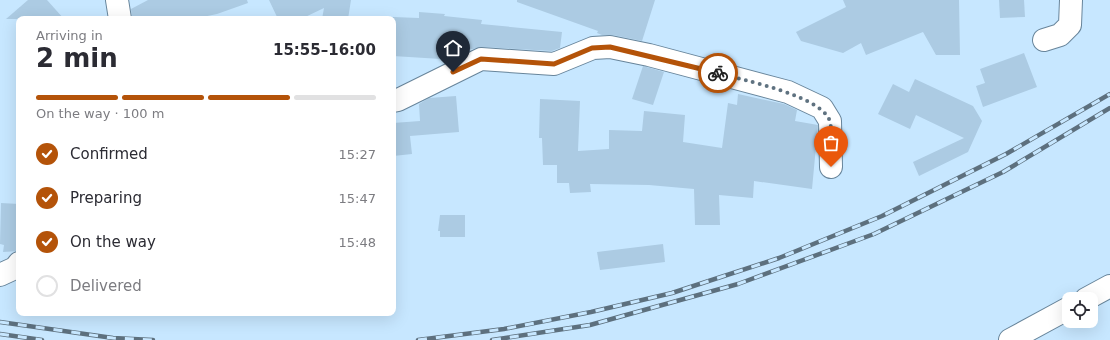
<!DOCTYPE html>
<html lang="en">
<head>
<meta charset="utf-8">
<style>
	:root { --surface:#fff; --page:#f7f7f7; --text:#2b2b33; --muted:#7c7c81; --line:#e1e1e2; --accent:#b45309 }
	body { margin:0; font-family:"DejaVu Sans",sans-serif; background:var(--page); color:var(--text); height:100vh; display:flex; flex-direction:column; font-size:15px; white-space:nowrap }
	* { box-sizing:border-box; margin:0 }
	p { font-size:13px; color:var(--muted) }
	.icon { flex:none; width:22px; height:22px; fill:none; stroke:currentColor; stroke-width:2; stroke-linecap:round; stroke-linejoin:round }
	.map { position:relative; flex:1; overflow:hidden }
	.sheet { position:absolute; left:16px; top:16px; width:380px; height:300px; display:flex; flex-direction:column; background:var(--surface); border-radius:8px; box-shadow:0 4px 16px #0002 }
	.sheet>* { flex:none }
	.controls { position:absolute; left:1062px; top:292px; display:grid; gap:8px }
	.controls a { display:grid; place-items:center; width:36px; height:36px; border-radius:8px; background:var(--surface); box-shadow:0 4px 16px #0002; font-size:20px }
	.pin { position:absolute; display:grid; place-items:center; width:34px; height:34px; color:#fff; margin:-41px -17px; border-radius:50% 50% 50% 0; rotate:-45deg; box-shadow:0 0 4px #0007 }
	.pin .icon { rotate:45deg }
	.courier { position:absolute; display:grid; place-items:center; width:40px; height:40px; margin:-20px; border:3px solid #b45309; border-radius:50%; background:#fff; color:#222; box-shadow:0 1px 5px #0007 }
	.head em { font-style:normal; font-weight:700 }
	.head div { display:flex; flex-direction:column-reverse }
	.head { display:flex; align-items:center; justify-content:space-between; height:68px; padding:0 20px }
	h1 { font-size:26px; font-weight:700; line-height:30px }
	.bar { display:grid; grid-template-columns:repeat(4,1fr); gap:6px 4px; align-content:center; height:48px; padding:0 20px }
	.bar i { height:5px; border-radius:3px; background:var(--line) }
	.bar .active { background:var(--accent) }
	.bar p { grid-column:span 4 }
	ol { padding:0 20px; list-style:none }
	li { display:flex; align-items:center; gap:12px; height:44px }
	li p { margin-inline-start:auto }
	li .icon { padding:4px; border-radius:50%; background:var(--accent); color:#fff; stroke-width:4 }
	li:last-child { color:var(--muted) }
	li i { width:22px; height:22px; border:2px solid var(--line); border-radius:50% }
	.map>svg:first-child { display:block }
	.building { fill:#accbe3 }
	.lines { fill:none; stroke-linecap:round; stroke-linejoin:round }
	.street-casing { stroke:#68859b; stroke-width:24 }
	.street { stroke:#fff; stroke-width:22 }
	.rail-casing { stroke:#5d707e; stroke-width:4.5 }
	.rail { stroke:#c7e7ff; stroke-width:3; stroke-dasharray:9; stroke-linecap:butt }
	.done { stroke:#5f7280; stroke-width:4; stroke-dasharray:0 7.2 }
	.route { stroke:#b45309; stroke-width:5 }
</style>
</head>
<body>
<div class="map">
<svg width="1110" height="340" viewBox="0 0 1110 340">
	<rect width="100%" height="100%" fill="#c7e7ff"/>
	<!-- building -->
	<g class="building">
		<path d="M28,0H47L64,19H6Z"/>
		<path d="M148,0H247L248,3L217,14L193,19H132L131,9Z"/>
		<path d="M269,0H351L348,19H322L324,8L301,19H278Z"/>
		<path d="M517,0H655L642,41L613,35H602L597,33L598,31L517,2Z"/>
		<path d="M843,0H959L960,55H936L923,32L866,55L861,43L843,53L801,41L796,32L846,7Z"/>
		<path d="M999,0H1024L1025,17L1000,18Z"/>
		<path d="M419,12L445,14L444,16L482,20L481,24L562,32L560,48L552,51L482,47L473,49L442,47L441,59L393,56V17L419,18Z"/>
		<path d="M1024,53L1037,87L983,107L976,86L985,83L980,69Z"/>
		<path d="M643,66L664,72L653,105L632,99Z"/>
		<path d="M915,79L973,106L982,121L968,152L919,176L913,162L964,138L916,115L910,129L878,114L893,84L909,92Z"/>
		<path d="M738,94L784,104L797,110L795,121L818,125L812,189L754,181L753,198L719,195L720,225H695L694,189L649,185L590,184L591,192L570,193L569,183H557V165H543L542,138H539L540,99L580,101L578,151L609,149V130L642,131L644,111L685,115L683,142L722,148L728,103L737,105Z"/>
		<path d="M456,96L459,132L410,136L412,154L393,156V123L420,121L419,104L429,98Z"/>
		<path d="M1,203L19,204V251L3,252L4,245L0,244Z"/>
		<path d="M440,215H465V237H440V231H438Z"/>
		<path d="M663,244L665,262L600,270L597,252Z"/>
	</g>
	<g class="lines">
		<defs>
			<g id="street">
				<path d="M117,0L120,19"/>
				<path d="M1044,40L1060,35L1070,25L1071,0"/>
				<path d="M393,101L398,100L481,59L554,64L593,48L610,47L649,55L788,92L822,108L830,121L831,167"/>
				<path d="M0,275L15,268L19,263"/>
				<path d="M1086,299L1110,286"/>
				<path d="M1010,340L1069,308"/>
			</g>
		</defs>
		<!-- street casing -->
		<use href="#street" class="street-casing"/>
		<!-- street -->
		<use href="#street" class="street"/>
		<defs>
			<g id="rail">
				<path d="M0,322L113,338L153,340"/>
				<path d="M0,334L42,340"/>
				<path d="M418,340L504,329L591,312L672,293L779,258L882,216L1006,154L1110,94"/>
				<path d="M492,340L590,325L738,284L874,234L1003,172L1110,108"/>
			</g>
		</defs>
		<!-- rail casing -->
		<use href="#rail" class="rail-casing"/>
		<!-- rail -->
		<use href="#rail" class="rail"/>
	</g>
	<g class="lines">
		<!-- done -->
		<path class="done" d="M718,73C742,80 824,96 830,122C833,136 831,153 831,167"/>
		<!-- route -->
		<path class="route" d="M453,72L481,59L554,64L592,48L610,47L718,73"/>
	</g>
</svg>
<div class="controls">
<a><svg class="icon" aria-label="locate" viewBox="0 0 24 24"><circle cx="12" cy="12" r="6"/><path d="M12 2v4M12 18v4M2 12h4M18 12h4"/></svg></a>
</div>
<div class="pin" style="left:831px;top:167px;background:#ea580c"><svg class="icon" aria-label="bag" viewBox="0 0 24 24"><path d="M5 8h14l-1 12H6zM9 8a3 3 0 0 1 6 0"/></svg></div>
<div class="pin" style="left:453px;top:72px;background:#1f2937"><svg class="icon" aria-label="home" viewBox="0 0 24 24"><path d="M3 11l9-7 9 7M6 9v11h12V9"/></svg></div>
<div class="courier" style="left:718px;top:73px"><svg class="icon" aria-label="bike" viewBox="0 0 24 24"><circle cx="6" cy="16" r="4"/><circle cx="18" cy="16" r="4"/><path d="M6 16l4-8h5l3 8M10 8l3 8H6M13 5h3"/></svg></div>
<section class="sheet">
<div class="head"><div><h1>2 min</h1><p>Arriving in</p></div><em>15:55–16:00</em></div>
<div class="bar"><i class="active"></i><i class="active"></i><i class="active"></i><i></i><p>On the way · 100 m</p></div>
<ol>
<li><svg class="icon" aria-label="check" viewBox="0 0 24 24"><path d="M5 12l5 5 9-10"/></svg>Confirmed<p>15:27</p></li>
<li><svg class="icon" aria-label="check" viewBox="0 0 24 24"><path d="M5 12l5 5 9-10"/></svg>Preparing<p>15:47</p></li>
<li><svg class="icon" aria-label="check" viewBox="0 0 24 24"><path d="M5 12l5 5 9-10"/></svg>On the way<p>15:48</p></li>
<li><i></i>Delivered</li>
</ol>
</section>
</div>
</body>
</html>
